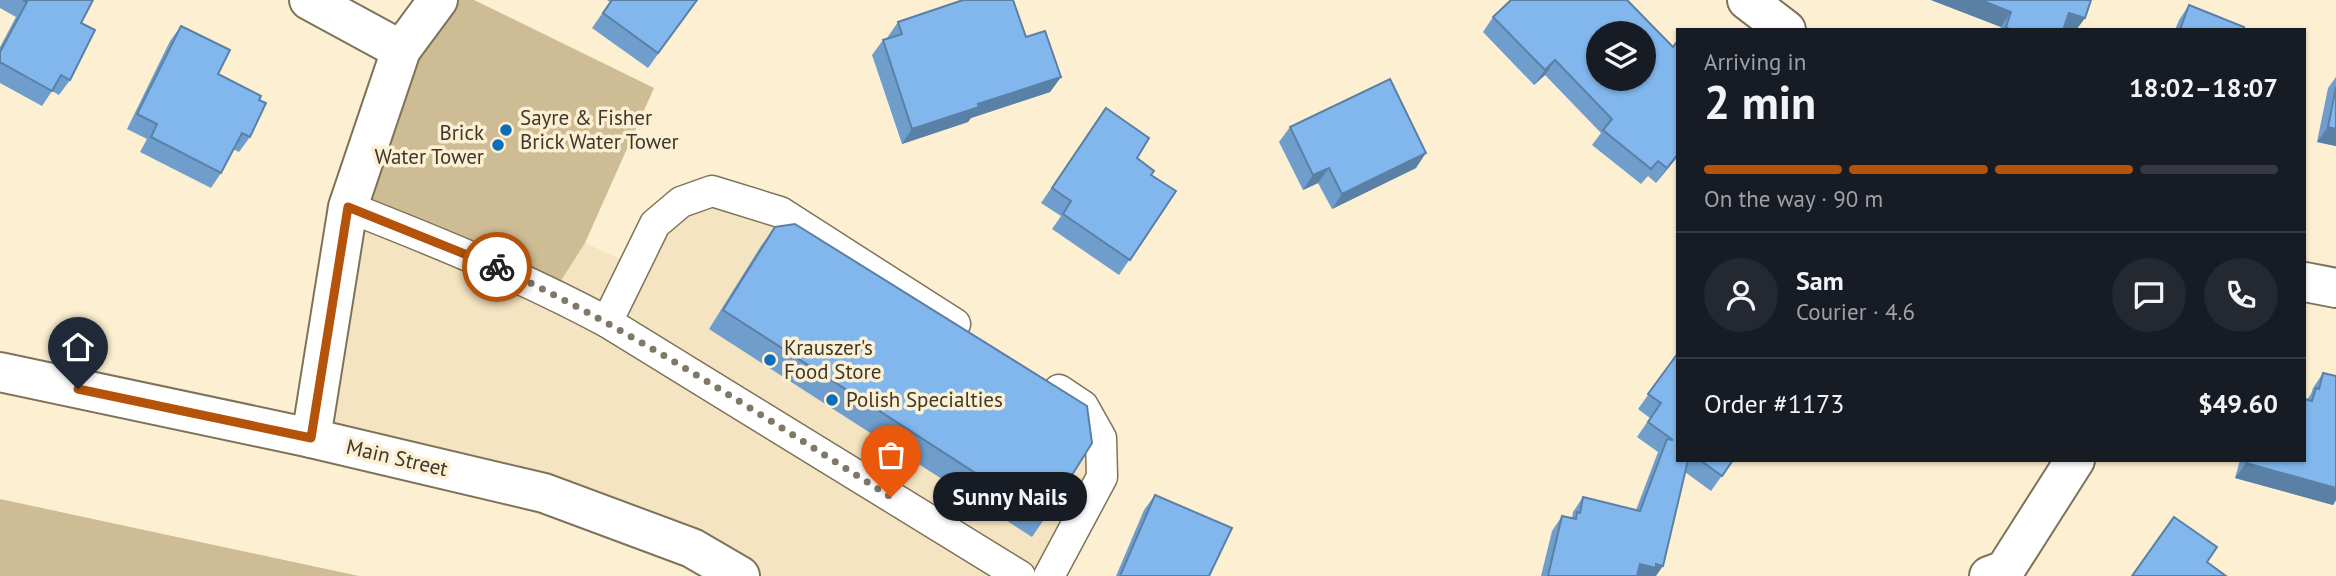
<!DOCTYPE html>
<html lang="en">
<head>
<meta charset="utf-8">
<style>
	:root { --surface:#171b24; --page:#242831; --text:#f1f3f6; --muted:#9ea1a6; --line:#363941; --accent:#b45309 }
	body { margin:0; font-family:"PT Sans",sans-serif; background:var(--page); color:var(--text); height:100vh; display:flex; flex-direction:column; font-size:26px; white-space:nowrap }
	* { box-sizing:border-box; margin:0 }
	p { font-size:23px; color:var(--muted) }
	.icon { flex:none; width:38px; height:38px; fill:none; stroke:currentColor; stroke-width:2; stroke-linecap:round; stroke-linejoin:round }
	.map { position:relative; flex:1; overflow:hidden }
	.details { position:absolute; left:1676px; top:28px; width:630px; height:434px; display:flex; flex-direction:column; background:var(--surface); border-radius:0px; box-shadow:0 2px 5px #0004 }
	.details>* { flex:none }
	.fabs { position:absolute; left:1586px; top:21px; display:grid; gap:14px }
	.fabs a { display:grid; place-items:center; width:70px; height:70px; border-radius:50%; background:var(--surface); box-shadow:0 2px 5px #0004; font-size:35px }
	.pin { position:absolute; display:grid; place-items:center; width:60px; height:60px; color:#fff; margin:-72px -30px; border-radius:50% 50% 50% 0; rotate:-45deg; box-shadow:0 0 7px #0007 }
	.pin .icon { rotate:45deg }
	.courier { position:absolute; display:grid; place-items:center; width:70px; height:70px; margin:-35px; border:5px solid #b45309; border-radius:50%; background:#fff; color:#222; box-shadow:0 2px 9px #0007 }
	.bubble { position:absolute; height:49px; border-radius:24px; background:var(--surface); box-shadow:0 2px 5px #0004; font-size:23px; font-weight:700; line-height:49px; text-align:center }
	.summary em { font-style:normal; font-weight:700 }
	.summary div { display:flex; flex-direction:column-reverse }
	.summary { display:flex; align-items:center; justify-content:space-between; height:119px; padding:0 28px }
	h1 { font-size:46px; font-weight:700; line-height:52px }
	.bar { display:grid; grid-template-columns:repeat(4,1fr); gap:10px 7px; align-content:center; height:84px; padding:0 28px }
	.bar i { height:9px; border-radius:5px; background:var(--line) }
	.bar .active { background:var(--accent) }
	.bar p { grid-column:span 4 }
	.line { display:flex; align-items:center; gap:18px; padding:0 28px; border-top:2px solid var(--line) }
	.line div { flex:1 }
	.round { display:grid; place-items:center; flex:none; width:74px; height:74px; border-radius:37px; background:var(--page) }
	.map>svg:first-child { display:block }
	.built { fill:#f4e4c1 }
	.green { fill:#cebd94 }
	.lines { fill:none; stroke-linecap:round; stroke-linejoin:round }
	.service-casing { stroke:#7e7359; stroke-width:33 }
	.minor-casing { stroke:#7e7359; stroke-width:42 }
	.secondary-casing { stroke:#7e7359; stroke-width:42 }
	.service { stroke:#fff; stroke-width:30 }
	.minor { stroke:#fff; stroke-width:38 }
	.secondary { stroke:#fff; stroke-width:38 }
	.wall { fill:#6f9dcc }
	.shaded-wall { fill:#5a80a6 }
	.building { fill:#81b7ed; stroke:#5a80a6; stroke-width:2; fill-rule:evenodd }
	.done { stroke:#807867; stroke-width:7; stroke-dasharray:0 12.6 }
	.route { stroke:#b45309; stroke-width:9 }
	.poi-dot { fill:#0a6fbb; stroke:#fcefd2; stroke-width:2.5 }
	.labels { text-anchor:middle; stroke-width:7; stroke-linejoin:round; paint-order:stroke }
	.poi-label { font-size:21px; fill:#3d382d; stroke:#fcefd2; text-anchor:start }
	.street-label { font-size:21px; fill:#3d382d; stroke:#fcefd2 }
</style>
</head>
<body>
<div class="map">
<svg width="2336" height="576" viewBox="0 0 2336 576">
	<rect width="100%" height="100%" fill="#fcefd2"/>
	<!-- built -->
	<path class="built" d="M681,202L780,212L1101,438L1049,576H740L311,438L348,207L581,248L585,243L636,266Z"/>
	<!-- green -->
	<g class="green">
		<path d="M438,0H474L654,88L585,243L553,293L348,207Z"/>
		<path d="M0,499L359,576H0Z"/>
	</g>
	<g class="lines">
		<defs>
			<g id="service">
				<path d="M348,207C437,242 523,277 607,322L1020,576"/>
				<path d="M607,322L655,224L681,202L712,191L780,212L955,324"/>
				<path d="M1049,576L1102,477L1101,438L1083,406L1059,390"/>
			</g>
			<g id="minor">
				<path d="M309,0L401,50"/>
				<path d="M1747,0L1786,30"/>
				<path d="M2305,282L2336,288"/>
				<path d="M311,438L348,207L401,50L438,0"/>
				<path d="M1989,576L2005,570L2075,460"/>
			</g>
			<path id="secondary" d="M0,372L311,438L544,493L692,548L740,576"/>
		</defs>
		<!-- service casing -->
		<use href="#service" class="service-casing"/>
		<!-- minor casing -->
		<use href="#minor" class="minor-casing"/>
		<!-- secondary casing -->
		<use href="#secondary" class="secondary-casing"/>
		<!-- service -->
		<use href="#service" class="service"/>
		<!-- minor -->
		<use href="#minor" class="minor"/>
		<!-- secondary -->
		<use href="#secondary" class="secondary"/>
	</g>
	<!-- wall -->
	<g class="wall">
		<path d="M0,0H93L81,23L70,80L59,95L52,91L42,106L0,83V47L16,17L0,8Z"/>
		<path d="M607,0H697L648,68L592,28L610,2Z"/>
		<path d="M960,0H1013L1026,37L1061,77L1050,92L971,118L968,122L902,144L872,55L883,40L887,38L898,22L959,1Z"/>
		<path d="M1931,0H2091L2085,18L2076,30H2000L2001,27Z"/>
		<path d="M2189,5L2243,30H2175L2179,20Z"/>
		<path d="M1493,17L1673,47L1678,44V156L1656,183L1648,176L1641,184L1592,145L1601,133L1545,75L1534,85L1483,32Z"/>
		<path d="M181,26L218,74L250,137L239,152L233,149L221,173L211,188L140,152L147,139L127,129L170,41Z"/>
		<path d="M2336,77V146L2317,142L2328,88Z"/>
		<path d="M1106,108L1137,158L1151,175L1176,191L1119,275L1052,229L1061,216L1041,203Z"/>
		<path d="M1290,127L1416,168L1332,209L1318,183L1303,190L1279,142Z"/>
		<path d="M775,227L1045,518L1032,537L709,329L761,246Z"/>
		<path d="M1678,353V460H1733L1711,491L1685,472L1656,576H1541L1552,531L1562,516L1572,518L1573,512L1583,497L1636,510L1658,452L1637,437L1650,418L1638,409Z"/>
		<path d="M2323,373L2336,376V500L2333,505L2235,478L2240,460H2305L2307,400L2311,394L2313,388Z"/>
		<path d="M1155,495L1209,576H1116L1144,510Z"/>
	</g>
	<!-- shaded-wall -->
	<g class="shaded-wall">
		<path d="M1931,0H1981L2011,12L2001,27Z"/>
		<path d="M2069,13L2085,18L2076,30H2063Z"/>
		<path d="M1555,60L1545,75L1534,85L1545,70Z"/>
		<path d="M1061,77L1050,92L971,118L968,122L902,144L912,129L978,104Z"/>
		<path d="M2328,127L2336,129V146L2317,142Z"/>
		<path d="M1426,153L1416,168L1332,209L1342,194Z"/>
		<path d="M1678,154V156L1656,183L1667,168Z"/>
		<path d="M1329,168L1318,183L1303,190L1313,175Z"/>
		<path d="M2246,463L2336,488V500L2333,505L2235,478Z"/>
		<path d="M1640,564H1656L1663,566L1656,576H1631Z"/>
	</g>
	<!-- building -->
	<g class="building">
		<path d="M23,0H93L81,23L95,30L70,80L61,75L52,91L0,62V52L27,2Z"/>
		<path d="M612,0H697L658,53L603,13Z"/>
		<path d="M963,0H1013L1026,37L1045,31L1061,77L978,104L979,107L912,129L883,40L902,34L898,22Z"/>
		<path d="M1511,0H1627L1673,47L1676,43L1678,44V154L1667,168L1658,161L1651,169L1603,130L1612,119L1555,60L1545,70L1493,17ZM1598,33H1643V79H1598Z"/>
		<path d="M1981,0H2091L2085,18L2069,13L2063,30H2011L2006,27L2011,12Z"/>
		<path d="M2189,5L2244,27L2243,30H2180Z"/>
		<path d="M181,26L230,50L218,74L261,96L259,100L266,103L250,137L242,133L221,173L151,137L157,124L137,114Z"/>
		<path d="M1390,79L1426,153L1342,194L1329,168L1313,175L1290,127Z"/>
		<path d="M2336,87V129L2328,127Z"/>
		<path d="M1106,108L1149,138L1137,158L1154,171L1151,175L1176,191L1130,260L1063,214L1071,201L1052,188Z"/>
		<path d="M795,224L1087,406L1092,443L1045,518L723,310L775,227Z"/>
		<path d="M1678,353V460H1688L1663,566L1656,564V568L1640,564L1637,576H1548L1562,516L1576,519L1577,512L1580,513L1583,497L1640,511L1667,439L1673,440L1648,422L1661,403L1648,394Z"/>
		<path d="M2323,373L2336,376V488L2246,463V460H2305V399L2312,401L2316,388L2319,389Z"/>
		<path d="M1700,460H1733L1722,476Z"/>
		<path d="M1155,495L1232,528L1209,576H1120Z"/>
		<path d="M2174,517L2217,547L2207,562L2226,576H2132Z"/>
	</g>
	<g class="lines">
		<!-- done -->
		<path class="done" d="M497,267C635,331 762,416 891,497"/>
		<!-- route -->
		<path class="route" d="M78,389L311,438L348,207L497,267"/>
	</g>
	<!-- markers -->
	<g class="poi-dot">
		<circle cx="506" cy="130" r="7"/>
		<circle cx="498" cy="145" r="7"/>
		<circle cx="770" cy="360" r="7"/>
		<circle cx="832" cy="400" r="7"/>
	</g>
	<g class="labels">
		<!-- poi labels -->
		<g class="poi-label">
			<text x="520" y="125">Sayre &amp; Fisher<tspan x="520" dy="24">Brick Water Tower</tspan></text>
			<text x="484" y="140" text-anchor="end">Brick<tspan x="484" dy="24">Water Tower</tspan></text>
			<text x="784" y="355">Krauszer's<tspan x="784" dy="24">Food Store</tspan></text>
			<text x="846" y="407">Polish Specialties</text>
		</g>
		<!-- street labels -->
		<g class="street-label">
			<text transform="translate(397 458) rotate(13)" y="7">Main Street</text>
		</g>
	</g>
</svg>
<div class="fabs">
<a><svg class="icon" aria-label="layers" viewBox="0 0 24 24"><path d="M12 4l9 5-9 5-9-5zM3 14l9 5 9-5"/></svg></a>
</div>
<div class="pin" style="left:891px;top:497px;background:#ea580c"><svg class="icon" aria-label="bag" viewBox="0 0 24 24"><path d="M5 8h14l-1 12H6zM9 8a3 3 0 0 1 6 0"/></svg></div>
<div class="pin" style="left:78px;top:389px;background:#1f2937"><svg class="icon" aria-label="home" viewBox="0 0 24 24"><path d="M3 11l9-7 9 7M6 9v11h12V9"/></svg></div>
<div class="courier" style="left:497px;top:267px"><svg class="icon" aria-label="bike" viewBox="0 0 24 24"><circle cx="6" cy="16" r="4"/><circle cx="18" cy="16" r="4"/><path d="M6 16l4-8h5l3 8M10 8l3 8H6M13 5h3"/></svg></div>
<div class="bubble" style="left:933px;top:472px;width:154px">Sunny Nails</div>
<section class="details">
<div class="summary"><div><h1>2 min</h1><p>Arriving in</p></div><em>18:02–18:07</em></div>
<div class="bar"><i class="active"></i><i class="active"></i><i class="active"></i><i></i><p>On the way · 90 m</p></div>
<div class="line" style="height:126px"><a class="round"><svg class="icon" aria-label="person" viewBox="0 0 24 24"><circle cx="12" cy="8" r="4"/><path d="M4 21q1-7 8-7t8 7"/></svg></a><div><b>Sam</b><p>Courier · 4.6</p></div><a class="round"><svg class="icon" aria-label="chat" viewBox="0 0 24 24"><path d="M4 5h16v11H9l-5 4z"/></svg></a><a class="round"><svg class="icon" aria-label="phone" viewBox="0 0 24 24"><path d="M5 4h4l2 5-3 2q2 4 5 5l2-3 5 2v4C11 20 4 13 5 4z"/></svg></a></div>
<div class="line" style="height:91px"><div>Order #1173</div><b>$49.60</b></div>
</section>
</div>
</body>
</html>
